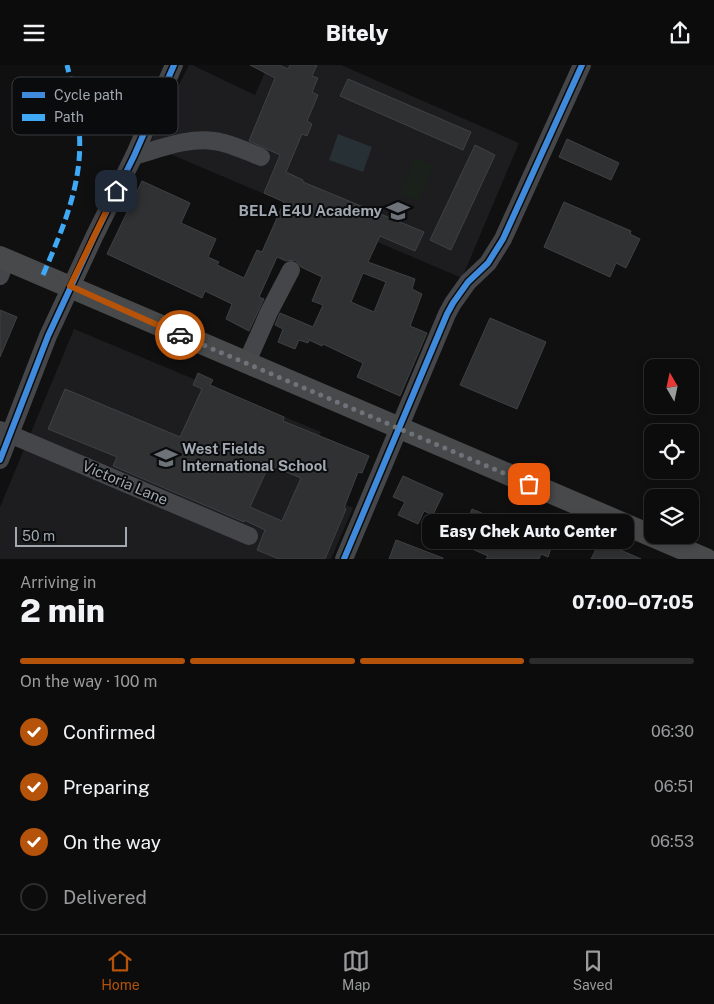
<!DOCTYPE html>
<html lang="en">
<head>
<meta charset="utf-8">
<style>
	:root { --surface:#0c0c0c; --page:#151515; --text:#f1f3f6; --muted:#9a9b9d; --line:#2c2c2d; --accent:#b45309 }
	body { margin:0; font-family:"Public Sans",sans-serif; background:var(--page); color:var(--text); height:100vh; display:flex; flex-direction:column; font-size:19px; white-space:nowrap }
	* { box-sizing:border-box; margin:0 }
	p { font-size:16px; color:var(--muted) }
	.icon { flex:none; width:28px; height:28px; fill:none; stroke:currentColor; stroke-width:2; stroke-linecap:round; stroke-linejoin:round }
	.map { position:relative; height:494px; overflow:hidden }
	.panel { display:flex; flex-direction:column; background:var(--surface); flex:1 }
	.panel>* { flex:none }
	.needle { width:32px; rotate:351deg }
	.tools { position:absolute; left:644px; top:294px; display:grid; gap:10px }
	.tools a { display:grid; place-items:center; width:55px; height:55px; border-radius:10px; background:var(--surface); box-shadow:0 2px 8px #0003,0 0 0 1px var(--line); font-size:25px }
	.scale { position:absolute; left:15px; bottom:12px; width:112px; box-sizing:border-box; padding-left:5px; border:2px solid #a1a8b1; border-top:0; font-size:14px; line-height:18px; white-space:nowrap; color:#a1a8b1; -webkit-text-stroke:4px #0a0b0c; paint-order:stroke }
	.pin { position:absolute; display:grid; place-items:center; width:42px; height:42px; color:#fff; margin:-21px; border-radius:10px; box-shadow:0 2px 8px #0006 }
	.courier { position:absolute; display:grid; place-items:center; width:50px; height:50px; margin:-25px; border:4px solid #b45309; border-radius:50%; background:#fff; color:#222; box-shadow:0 1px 6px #0007 }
	.bubble { position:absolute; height:35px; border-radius:10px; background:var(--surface); box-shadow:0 2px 8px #0003,0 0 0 1px var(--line); font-size:16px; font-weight:800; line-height:35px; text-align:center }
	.overview em { font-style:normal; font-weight:800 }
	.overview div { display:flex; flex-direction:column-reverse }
	.overview { display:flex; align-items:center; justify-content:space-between; height:85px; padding:0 20px }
	h1 { font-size:32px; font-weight:800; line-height:38px }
	.bar { display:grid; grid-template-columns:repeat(4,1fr); gap:8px 5px; align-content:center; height:60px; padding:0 20px }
	.bar i { height:6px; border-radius:4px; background:var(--line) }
	.bar .current { background:var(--accent) }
	.bar p { grid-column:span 4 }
	ol { padding:0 20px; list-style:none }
	li { display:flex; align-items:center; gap:15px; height:55px }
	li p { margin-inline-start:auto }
	li .icon { padding:5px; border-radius:50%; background:var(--accent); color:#fff; stroke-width:4 }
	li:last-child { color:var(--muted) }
	li i { width:28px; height:28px; border:2px solid var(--line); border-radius:50% }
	header { display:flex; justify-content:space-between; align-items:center; height:65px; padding:0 20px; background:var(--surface); font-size:22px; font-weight:800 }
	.tabs { display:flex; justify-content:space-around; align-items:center; height:70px; border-top:1px solid var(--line); background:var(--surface); font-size:14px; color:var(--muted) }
	.tabs a { display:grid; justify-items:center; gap:2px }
	.tabs .current { color:var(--accent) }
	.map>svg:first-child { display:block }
	.built { fill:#1d1d1f }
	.green { fill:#1a201a }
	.water { fill:#273035 }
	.building { fill:#303133; stroke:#3f4144; fill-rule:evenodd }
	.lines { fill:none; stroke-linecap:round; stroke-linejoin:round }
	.minor { stroke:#454649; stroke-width:18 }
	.major { stroke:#47494b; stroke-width:22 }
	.quiet { stroke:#3fa9f5; stroke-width:5; stroke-dasharray:10 5; stroke-linecap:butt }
	.cycleway-casing { stroke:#0a0b0c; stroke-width:9 }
	.cycleway { stroke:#408adc; stroke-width:6 }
	.done { stroke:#6e7379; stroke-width:5; stroke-dasharray:0 9 }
	.route { stroke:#b45309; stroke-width:6 }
	.labels { text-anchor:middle; stroke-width:4; stroke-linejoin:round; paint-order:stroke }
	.poi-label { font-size:15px; font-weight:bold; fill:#a1a8b1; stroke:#0a0b0c; text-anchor:end }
	.street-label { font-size:15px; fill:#a1a8b1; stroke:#0a0b0c }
	.key { fill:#0a0b0c; stroke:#373a3e; stroke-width:1 }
	.key-label { font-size:14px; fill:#a1a8b1 }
</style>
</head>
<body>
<header><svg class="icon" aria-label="menu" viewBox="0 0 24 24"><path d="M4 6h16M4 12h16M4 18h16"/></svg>Bitely<svg class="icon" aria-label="share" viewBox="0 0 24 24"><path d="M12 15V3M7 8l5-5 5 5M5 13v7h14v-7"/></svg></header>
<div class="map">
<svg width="714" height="494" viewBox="0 0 714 494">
	<rect width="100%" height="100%" fill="#101010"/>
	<!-- built -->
	<g class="built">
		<path d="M189,0H192L255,30L268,0H341L519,78L462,213L149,80Z"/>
		<path d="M74,264L321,367L301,420L353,443L331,494H0V442Z"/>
	</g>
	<!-- green -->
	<path class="green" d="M415,93L433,101L418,136L400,129Z"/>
	<!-- water -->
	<path class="water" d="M338,69L372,82L363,107L329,95Z"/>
	<!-- building -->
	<g class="building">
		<path d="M250,0H279L288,4L290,0H317L312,11L318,13L312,27L318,30L307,56L312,59L307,71L302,69L286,107L303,115V117L424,167L415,186L380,171L368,197L415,214L412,224L422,229L410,261L427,268L400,331L357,312L363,298L323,279L322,281L309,275L308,278L299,275L295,284L278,277L283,264L275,260L280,248L313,262L323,240L312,236L322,212L301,202L295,195L286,196L277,192L259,232L264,234L249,266L226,254L232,239L205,226L202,233L107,189L142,116L190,138L181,158L216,174L208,192L219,197L217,200L244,213L257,185L262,187L284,137L264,128L280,90L249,76L275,13ZM363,208L386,217L374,247L351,237Z"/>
		<path d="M348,14L471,67L463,85L340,31Z"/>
		<path d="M567,74L619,98L611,115L559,92Z"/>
		<path d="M475,80L495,90L451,185L430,175Z"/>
		<path d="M564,137L631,166L630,169L640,174L626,203L616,198L610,212L544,182Z"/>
		<path d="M0,245L17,252L0,292Z"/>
		<path d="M490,253L546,277L517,344L460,320Z"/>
		<path d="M198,308L213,315L210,320L284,352L283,356L369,391L362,408L358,407L344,443L346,444L325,494H279L257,485L265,465L244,455V457L113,401L117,392L48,364L65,324L180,372L202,324L193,320ZM269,400L301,413L282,456L250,442Z"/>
		<path d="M403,411L443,429L433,450L424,446L418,459L398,450L405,437L393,432Z"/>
		<path d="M472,444L524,466L523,469L552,480L548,492L541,489L539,494H486L488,491L470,483L473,474L462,469Z"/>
		<path d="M396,475L443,493V494H389Z"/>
		<path d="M600,476L641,494H591Z"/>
	</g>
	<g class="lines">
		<!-- minor -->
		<g class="minor">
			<path d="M134,91C159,84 188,72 214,76C230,78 246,86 261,92"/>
			<path d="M0,211L6,195"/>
			<path d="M246,299L269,247L291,205"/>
			<path d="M0,365L249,471"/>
			<path d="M0,395L48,271L94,172L134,91L174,0"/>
			<path d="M344,494L447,249L453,238L468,217L488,198L503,174L582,0"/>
		</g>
		<!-- major -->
		<path class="major" d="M0,192L706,494"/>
		<!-- quiet -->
		<path class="quiet" d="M43,210C63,163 84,116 79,64C78,42 72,21 67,0"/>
		<defs>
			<g id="cycleway">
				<path d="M0,395L48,271L94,172L134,91L174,0"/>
				<path d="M344,494L447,249L453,238L468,217L488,198L503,174L582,0"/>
			</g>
		</defs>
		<!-- cycleway casing -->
		<use href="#cycleway" class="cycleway-casing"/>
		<!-- cycleway -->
		<use href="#cycleway" class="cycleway"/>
	</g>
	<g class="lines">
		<!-- done -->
		<path class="done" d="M180,270L529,419"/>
		<!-- route -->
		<path class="route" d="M116,126L70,221L180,270"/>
	</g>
	<!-- icons -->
	<defs>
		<symbol id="school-bare" viewBox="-9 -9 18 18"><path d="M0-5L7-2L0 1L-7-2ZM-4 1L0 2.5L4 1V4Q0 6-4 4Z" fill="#6e7379" stroke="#0a0b0c" stroke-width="2.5" paint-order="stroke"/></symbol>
	</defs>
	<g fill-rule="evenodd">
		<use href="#school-bare" x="382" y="130" width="32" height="32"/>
		<use href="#school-bare" x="150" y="377" width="32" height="32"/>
	</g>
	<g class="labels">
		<!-- poi labels -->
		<g class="poi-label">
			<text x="382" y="151">BELA E4U Academy</text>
			<text x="182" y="389" text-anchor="start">West Fields<tspan x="182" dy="17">International School</tspan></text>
		</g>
		<!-- street labels -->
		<g class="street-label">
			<text transform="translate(125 418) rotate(23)" y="5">Victoria Lane</text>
		</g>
	</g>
	<!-- legend -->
	<rect x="12" y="12" width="166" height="58" rx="8" class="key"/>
	<rect x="22" y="27" width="23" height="6" fill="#408adc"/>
	<rect x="22" y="49" width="23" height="7" fill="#3fa9f5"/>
	<g class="key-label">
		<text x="54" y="35">Cycle path</text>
		<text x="54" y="57">Path</text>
	</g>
</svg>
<div class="tools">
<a><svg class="needle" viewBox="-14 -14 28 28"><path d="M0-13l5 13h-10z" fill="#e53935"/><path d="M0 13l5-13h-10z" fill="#9a9b9d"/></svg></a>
<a><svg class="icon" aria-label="locate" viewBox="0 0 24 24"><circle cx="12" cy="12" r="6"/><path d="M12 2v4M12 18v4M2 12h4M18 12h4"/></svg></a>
<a><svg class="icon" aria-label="layers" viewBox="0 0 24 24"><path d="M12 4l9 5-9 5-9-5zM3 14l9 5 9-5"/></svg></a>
</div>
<div class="scale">50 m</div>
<div class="pin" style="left:529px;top:419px;background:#ea580c"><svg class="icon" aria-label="bag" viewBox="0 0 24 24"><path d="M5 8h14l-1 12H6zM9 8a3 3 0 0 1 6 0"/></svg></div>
<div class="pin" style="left:116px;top:126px;background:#1f2937"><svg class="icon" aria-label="home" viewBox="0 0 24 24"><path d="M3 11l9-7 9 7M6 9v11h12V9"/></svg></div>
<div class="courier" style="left:180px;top:270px"><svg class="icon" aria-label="car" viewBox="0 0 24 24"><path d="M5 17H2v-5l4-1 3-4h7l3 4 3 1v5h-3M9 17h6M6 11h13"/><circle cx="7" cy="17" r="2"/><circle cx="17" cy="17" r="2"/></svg></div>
<div class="bubble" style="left:422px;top:449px;width:212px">Easy Chek Auto Center</div>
</div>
<section class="panel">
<div class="overview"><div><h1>2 min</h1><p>Arriving in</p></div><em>07:00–07:05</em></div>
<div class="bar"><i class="current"></i><i class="current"></i><i class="current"></i><i></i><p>On the way · 100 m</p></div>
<ol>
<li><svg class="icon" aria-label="check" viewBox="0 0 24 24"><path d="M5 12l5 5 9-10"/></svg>Confirmed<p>06:30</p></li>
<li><svg class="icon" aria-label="check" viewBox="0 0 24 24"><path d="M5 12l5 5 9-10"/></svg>Preparing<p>06:51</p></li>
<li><svg class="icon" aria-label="check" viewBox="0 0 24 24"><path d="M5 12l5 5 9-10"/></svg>On the way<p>06:53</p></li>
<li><i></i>Delivered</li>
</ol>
</section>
<nav class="tabs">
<a class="current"><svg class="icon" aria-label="home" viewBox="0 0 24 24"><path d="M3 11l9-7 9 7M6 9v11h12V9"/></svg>Home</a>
<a><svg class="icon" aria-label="map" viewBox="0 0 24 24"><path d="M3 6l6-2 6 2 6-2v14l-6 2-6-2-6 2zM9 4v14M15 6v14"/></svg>Map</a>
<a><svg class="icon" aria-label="saved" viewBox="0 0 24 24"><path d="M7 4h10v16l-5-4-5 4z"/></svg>Saved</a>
</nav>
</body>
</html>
